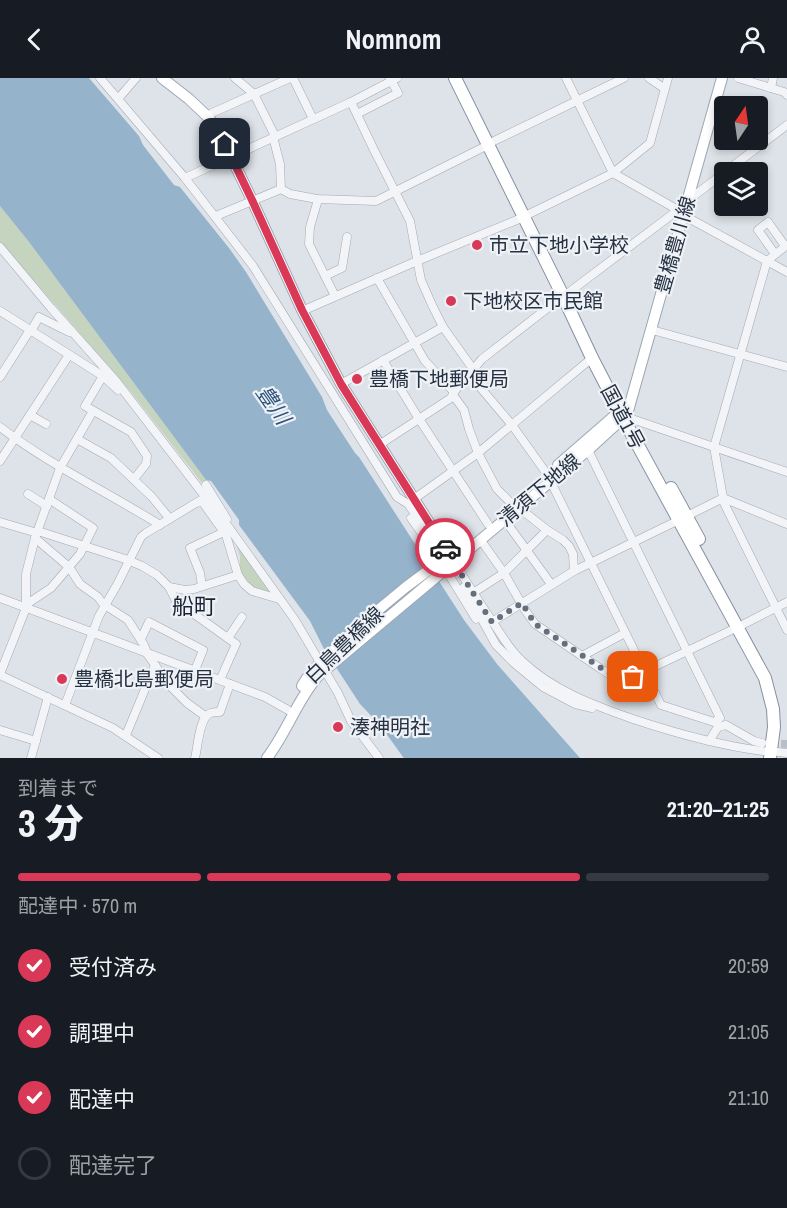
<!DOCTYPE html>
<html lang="ja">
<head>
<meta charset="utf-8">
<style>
	:root { --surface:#171b24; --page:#242831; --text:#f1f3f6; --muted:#9ea1a6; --line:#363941; --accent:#d93957 }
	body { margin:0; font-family:"Archivo Narrow","Noto Sans JP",sans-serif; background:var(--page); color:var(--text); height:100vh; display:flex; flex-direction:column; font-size:22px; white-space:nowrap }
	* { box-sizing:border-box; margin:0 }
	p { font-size:20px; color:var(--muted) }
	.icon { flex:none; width:33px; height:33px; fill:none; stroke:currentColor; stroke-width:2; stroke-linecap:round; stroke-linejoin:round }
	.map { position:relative; height:680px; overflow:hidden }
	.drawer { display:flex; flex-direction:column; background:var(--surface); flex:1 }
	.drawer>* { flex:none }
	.needle { width:39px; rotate:13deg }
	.buttons { position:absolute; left:714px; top:18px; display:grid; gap:12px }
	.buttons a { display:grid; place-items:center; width:54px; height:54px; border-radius:6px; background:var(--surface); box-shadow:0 3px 9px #0003; font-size:30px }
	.pin { position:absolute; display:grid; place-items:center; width:51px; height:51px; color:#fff; margin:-26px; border-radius:12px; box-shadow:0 3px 9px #0006 }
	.courier { position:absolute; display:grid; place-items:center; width:60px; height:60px; margin:-30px; border:4px solid #d93957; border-radius:50%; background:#fff; color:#222; box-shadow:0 2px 8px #0007 }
	.head em { font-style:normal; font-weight:800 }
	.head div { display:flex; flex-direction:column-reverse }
	.head { display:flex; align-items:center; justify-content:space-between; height:102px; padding:0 18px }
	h1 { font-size:39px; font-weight:800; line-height:45px }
	.bar { display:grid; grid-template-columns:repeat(4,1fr); gap:9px 6px; align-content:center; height:72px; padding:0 18px }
	.bar i { height:8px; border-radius:4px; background:var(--line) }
	.bar .selected { background:var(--accent) }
	.bar p { grid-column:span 4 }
	ol { padding:0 18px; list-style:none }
	li { display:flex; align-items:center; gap:18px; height:66px }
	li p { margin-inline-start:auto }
	li .icon { padding:6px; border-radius:50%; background:var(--accent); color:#fff; stroke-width:4 }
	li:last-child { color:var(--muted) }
	li i { width:33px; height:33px; border:3px solid var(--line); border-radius:50% }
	header { display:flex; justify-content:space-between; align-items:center; height:78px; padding:0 18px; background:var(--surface); font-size:27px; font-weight:800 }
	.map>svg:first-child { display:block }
	.green { fill:#c5d4bf }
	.water { fill:#96b3cc }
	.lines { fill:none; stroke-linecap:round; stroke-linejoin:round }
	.minor-tunnel { stroke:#b9bfc7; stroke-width:8; stroke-dasharray:8 4; stroke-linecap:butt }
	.minor-casing { stroke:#a3aab3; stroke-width:9 }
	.major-casing { stroke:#9da8b6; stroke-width:12 }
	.highway-casing { stroke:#8591a1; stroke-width:14 }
	.minor { stroke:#f2f4f7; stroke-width:8 }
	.major { stroke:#fff; stroke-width:10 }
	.highway { stroke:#fff; stroke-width:12 }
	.done { stroke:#666f7c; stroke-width:6; stroke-dasharray:0 10.8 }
	.route { stroke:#d93957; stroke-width:8 }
	.poi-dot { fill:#d93957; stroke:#eef2f7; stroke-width:2 }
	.labels { text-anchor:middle; stroke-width:4.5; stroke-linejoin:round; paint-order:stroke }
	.poi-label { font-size:20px; fill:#263141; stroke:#eef2f7; text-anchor:start }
	.street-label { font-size:20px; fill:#263141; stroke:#eef2f7 }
	.water-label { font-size:21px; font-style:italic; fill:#2d5279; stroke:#eef2f7 }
	.quarter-label { font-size:22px; fill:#192232; stroke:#eef2f7 }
</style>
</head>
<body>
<header><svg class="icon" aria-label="back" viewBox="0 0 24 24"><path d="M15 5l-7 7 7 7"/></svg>Nomnom<svg class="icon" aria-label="person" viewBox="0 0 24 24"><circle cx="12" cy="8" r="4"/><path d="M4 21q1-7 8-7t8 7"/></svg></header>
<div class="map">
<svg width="787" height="680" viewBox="0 0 787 680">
	<rect width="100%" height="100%" fill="#dee3e9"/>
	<!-- green -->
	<g class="green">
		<path d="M0,128L29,164L206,402L202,405L131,314L17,183L15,184L0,165Z"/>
		<path d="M236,465L273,515L255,511L247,505L240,496V478Z"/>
	</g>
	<!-- water -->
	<path class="water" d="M0,0H89L139,58L143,67L174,107L180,109L229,170L246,194L322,319L327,332L355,375L359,379L464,542L497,586L580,680H404L403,679L380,647L360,626L324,571L310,543L239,447V442L211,403L206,402L29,164L0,128Z"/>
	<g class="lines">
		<!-- minor-tunnel -->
		<path class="minor-tunnel" d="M769,665L787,666"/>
		<defs>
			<g id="minor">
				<path d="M100,0L185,100L253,188L397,419L408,426L438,468"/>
				<path d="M235,0L254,16L275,58"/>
				<path d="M293,0L313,41"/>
				<path d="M566,0L613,95L650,65L668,0"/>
				<path d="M649,0L665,11"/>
				<path d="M738,0L784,14L787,17"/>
				<path d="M771,10L773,0"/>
				<path d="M118,21L136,0"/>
				<path d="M351,24L374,72L410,143L421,202L432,227L443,249L473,291"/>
				<path d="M357,36L398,15L390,0"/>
				<path d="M208,39L212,35L290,0"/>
				<path d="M273,59L280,86L281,111"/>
				<path d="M494,63L624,0"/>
				<path d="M725,94L787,47"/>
				<path d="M185,100L351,24L397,0"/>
				<path d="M317,121V125L310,149L309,166L335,218"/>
				<path d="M687,123L724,95"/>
				<path d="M529,136L613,95L678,132L568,215"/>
				<path d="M683,137L787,194"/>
				<path d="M216,138L281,111L290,116L317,121L376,123L488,67"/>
				<path d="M787,167L767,183L714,369L724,425L787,552"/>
				<path d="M0,169L51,230L116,303L230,451L295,542L338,615L351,643L379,680"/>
				<path d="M775,176L758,152L768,144L785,168"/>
				<path d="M325,198L342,190L347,159"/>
				<path d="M377,200L425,283L454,314"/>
				<path d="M0,233L103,298L118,312"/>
				<path d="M302,233L417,183L524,139"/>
				<path d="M652,252L787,289"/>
				<path d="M31,253L39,239L69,254"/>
				<path d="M383,282L419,341L488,446"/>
				<path d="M469,296L512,347L547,396L661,627L714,644L720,640L588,372"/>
				<path d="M103,298L85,328L131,354L147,378L146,386L134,401"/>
				<path d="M0,299L30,252"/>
				<path d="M341,306L443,249"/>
				<path d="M453,317L464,332L469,351L478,375L497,411L512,426"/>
				<path d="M30,337L46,346"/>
				<path d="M632,341L787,394"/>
				<path d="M0,349C50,387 107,414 160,447"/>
				<path d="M77,361L111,380L152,419L170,441"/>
				<path d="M379,367L451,320L454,314L482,281L563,218"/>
				<path d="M0,383L69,277"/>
				<path d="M206,407L227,441"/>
				<path d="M28,416L47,428"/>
				<path d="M414,421L478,375L592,280"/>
				<path d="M518,429L547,452L563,462L569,468L573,476L574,493"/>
				<path d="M687,438L723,420L787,446"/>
				<path d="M411,440L436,476"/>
				<path d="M504,441L551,506"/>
				<path d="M0,444L34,454H41L125,481L142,488L157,497L169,509L185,512L194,511L238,497"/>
				<path d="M35,460L69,489L80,506L98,519L103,526L128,542L144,567L148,577L155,587L126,657"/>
				<path d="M480,461L504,495L525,532L535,546L601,591L622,604L738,549"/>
				<path d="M454,484C467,505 480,525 494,546C502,558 510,572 521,582C552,612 593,627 633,641C678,656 724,669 771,674"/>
				<path d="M449,497L476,541"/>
				<path d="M202,508L200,495L190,470L224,454"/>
				<path d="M169,509L176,523L236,566L220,602"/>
				<path d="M464,509L496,567L515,586L543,609L575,626L592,630"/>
				<path d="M473,515L504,495L547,452"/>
				<path d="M0,520L265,619L288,632"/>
				<path d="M27,526L51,510L80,476L93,450L49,421"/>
				<path d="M492,544L574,493L679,442"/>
				<path d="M744,546L787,524"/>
				<path d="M228,560L242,539"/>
				<path d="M141,561L149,544L203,572L195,592"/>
				<path d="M582,578L625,555"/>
				<path d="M155,587L166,604L187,625L205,638"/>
				<path d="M0,596L26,530V496L35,460L60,390L93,333"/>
				<path d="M0,597L113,650L158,680"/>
				<path d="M65,627L99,538L118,505L141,459L146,455L201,422L226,457L238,497L244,506L252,513L279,521"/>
				<path d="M0,652L36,663"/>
				<path d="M709,663L718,649L726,647L754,663L762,665"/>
				<path d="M778,674L787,675"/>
				<path d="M31,680L48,619"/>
				<path d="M195,680C198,669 199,638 211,635C214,634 217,634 220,634L230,606"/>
			</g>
			<g id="major">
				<path d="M162,0L189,21L208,39L219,54L252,122L302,232L341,306L454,484"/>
				<path d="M558,387L620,333L623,326"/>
				<path d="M302,608L307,600L322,583L366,542L406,509L461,468"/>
				<path d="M267,680C287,654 297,622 318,598L588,372L623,340L628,333L722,0"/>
			</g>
			<g id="highway">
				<path d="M455,0L563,218L592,280L623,340L765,600L773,631L774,649L770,680"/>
				<path d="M671,410L699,461"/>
			</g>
		</defs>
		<!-- minor casing -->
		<use href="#minor" class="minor-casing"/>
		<!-- major casing -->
		<use href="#major" class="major-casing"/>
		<!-- highway casing -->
		<use href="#highway" class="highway-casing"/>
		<!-- minor -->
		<use href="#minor" class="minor"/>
		<!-- major -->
		<use href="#major" class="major"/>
		<!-- highway -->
		<use href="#highway" class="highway"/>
	</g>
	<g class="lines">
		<!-- done -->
		<path class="done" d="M445,470L473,515L492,544L522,525L535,546L622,604L633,599"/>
		<!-- route -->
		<path class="route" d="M225,66L252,122L302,232L341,306L445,470"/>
	</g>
	<!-- markers -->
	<g class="poi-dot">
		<circle cx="477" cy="167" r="6"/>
		<circle cx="451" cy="223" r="6"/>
		<circle cx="357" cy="301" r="6"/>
		<circle cx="62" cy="601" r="6"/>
		<circle cx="338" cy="649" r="6"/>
	</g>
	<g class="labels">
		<!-- poi labels -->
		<g class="poi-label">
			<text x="489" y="174">市立下地小学校</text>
			<text x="463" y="230">下地校区市民館</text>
			<text x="369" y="308">豊橋下地郵便局</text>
			<text x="74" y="608">豊橋北島郵便局</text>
			<text x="350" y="656">湊神明社</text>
		</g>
		<!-- street labels -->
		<g class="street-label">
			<text transform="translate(675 167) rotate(-74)" y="7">豊橋豊川線</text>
			<text transform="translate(623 339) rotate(62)" y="7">国道1号</text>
			<text transform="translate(539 412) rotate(-40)" y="7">清須下地線</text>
			<text transform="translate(344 567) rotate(-44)" y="7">白鳥豊橋線</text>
		</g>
		<!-- water labels -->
		<g class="water-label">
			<text transform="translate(273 327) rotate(55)" y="7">豊川</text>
		</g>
		<!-- quarter labels -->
		<g class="quarter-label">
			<text x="194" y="536">船町</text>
		</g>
	</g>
</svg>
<div class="buttons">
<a><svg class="needle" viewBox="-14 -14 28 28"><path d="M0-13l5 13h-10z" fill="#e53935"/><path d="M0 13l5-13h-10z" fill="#9ea1a6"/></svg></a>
<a><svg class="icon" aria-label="layers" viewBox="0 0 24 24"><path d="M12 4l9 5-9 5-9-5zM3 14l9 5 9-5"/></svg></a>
</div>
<div class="pin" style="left:633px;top:599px;background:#ea580c"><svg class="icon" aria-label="bag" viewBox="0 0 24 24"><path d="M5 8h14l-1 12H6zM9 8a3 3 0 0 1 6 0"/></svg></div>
<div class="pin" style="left:225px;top:66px;background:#1f2937"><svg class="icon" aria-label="home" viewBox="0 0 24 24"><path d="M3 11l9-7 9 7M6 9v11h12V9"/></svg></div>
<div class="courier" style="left:445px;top:470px"><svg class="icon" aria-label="car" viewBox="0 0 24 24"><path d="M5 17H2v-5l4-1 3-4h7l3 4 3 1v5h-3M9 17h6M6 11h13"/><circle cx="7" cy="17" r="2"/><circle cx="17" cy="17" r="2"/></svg></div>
</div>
<section class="drawer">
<div class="head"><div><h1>3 分</h1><p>到着まで</p></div><em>21:20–21:25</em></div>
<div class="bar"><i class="selected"></i><i class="selected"></i><i class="selected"></i><i></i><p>配達中 · 570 m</p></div>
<ol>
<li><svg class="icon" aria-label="check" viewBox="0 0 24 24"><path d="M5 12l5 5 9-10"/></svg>受付済み<p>20:59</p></li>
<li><svg class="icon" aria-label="check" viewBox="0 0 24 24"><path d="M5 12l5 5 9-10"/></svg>調理中<p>21:05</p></li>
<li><svg class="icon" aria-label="check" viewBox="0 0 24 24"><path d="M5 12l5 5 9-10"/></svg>配達中<p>21:10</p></li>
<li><i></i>配達完了</li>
</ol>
</section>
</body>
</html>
